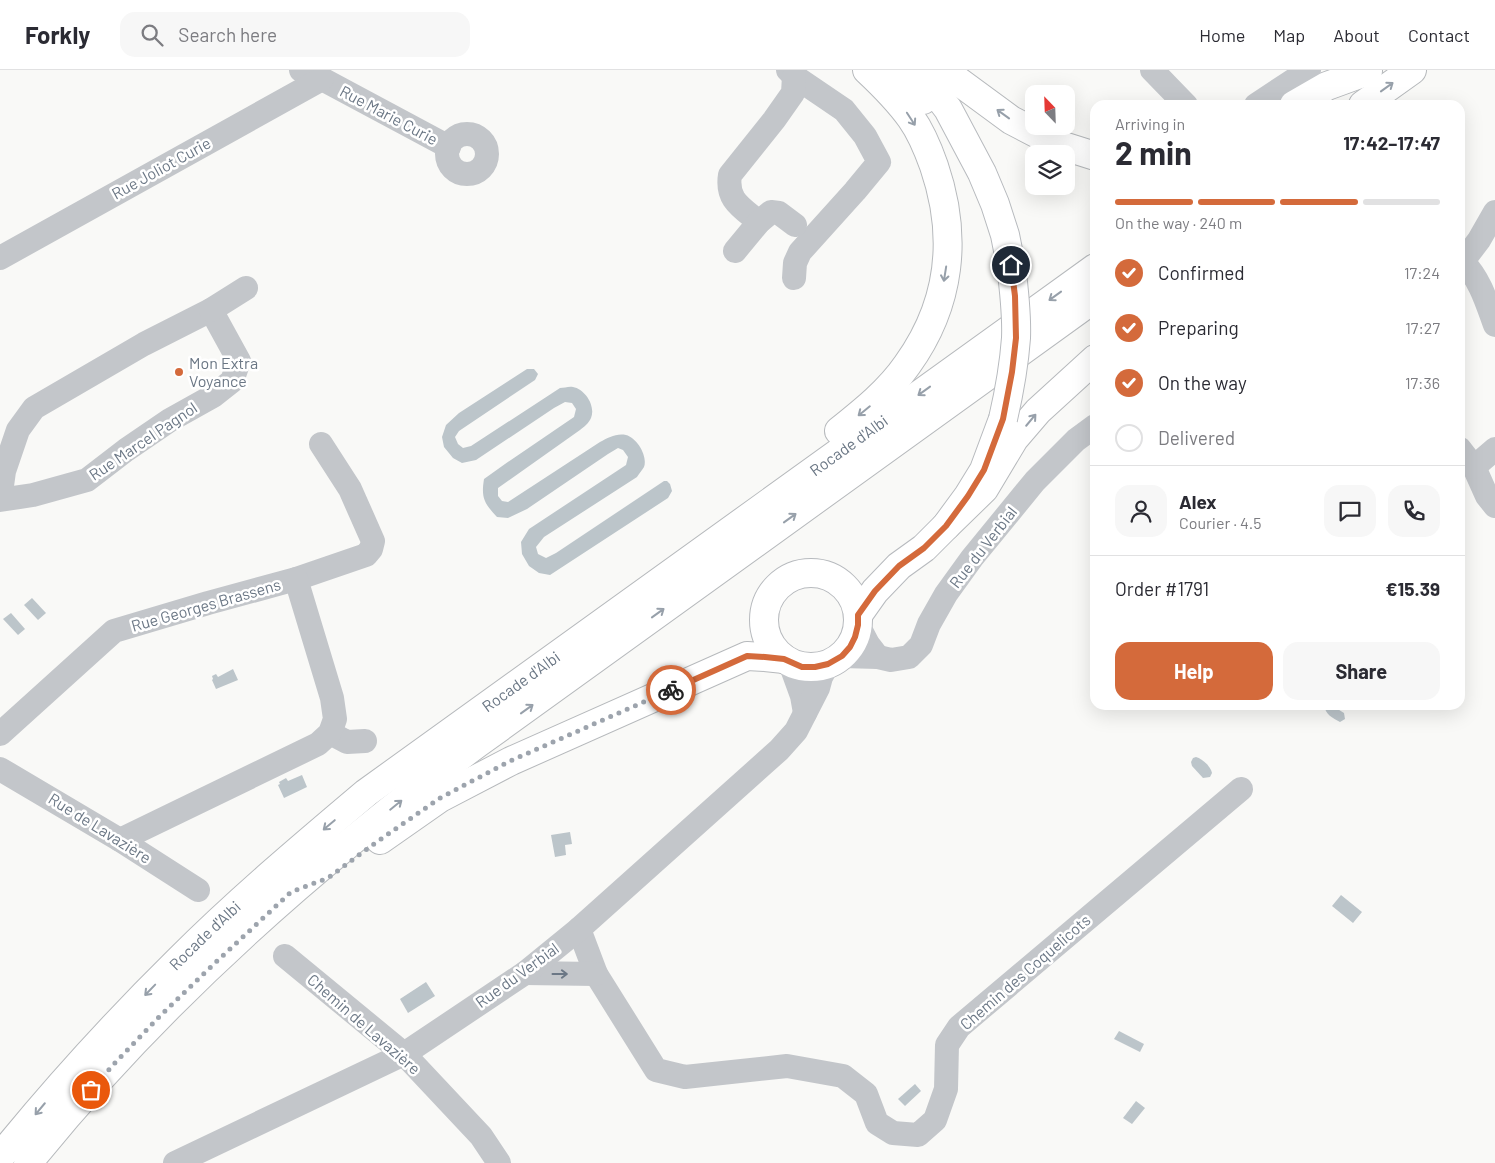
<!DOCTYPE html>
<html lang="en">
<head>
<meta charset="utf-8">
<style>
	:root { --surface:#fff; --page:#f7f7f7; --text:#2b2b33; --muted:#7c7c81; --line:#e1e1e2; --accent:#d46a3b }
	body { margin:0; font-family:Barlow,sans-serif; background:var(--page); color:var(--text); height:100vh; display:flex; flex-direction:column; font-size:19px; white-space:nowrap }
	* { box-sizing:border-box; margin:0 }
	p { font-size:16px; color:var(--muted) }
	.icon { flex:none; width:28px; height:28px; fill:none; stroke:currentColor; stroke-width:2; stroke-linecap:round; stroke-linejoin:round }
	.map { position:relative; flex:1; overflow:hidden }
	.details { position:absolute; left:1090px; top:30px; width:375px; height:610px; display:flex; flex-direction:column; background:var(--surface); border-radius:15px; box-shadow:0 5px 20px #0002 }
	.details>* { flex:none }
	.needle { width:32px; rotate:337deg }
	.controls { position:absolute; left:1025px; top:15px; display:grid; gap:10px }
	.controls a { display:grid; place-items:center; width:50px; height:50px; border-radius:10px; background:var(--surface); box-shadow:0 5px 20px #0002; font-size:25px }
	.pin { position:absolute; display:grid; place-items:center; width:42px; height:42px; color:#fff; margin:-21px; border:2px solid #fff; border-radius:50%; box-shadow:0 1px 5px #0007 }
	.courier { position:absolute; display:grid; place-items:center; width:50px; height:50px; margin:-25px; border:4px solid #d46a3b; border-radius:50%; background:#fff; color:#222; box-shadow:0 1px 6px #0007 }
	.headline em { font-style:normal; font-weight:700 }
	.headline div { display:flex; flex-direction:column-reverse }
	.headline { display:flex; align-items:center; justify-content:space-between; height:85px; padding:0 25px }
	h1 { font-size:32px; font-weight:700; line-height:38px }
	.bar { display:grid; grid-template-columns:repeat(4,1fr); gap:8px 5px; align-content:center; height:60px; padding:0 25px }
	.bar i { height:6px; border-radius:4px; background:var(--line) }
	.bar .current { background:var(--accent) }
	.bar p { grid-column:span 4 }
	.line { display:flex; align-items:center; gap:12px; padding:0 25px; border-top:1px solid var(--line) }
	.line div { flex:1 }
	.round { display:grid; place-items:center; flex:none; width:52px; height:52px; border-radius:15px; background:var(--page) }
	ol { padding:0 25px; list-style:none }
	li { display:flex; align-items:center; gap:15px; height:55px }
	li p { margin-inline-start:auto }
	li .icon { padding:5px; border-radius:50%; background:var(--accent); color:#fff; stroke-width:4 }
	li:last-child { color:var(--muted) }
	li i { width:28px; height:28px; border:2px solid var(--line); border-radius:50% }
	.button { display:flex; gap:10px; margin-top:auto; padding:10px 25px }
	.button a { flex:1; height:58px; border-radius:15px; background:var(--accent); color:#fff; font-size:20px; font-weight:700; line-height:58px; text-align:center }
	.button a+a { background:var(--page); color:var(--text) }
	header { display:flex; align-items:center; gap:30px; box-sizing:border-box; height:70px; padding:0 25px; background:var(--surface); border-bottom:1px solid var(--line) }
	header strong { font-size:24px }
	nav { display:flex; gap:28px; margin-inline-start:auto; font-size:18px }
	.search { width:350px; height:45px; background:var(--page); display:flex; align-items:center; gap:12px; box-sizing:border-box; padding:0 18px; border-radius:15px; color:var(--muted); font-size:19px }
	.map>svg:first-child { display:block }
	.water { fill:#bcc5ca }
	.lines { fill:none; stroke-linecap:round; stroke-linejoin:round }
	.major-casing { stroke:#b7babe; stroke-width:30 }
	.highway-casing { stroke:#b6b9bc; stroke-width:30 }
	.minor { stroke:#c3c6ca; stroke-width:24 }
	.major { stroke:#fff; stroke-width:28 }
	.highway { stroke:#fff; stroke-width:28 }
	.major-bridge-casing { stroke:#b7babe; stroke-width:30; stroke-linecap:butt }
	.major-bridge { stroke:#fff; stroke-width:28 }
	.oneway { stroke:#97a0aa }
	.oneway2 { stroke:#6b7785 }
	.done { stroke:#9da4ad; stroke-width:5; stroke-dasharray:0 9 }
	.route { stroke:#d46a3b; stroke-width:6 }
	.poi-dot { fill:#d46a3b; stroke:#fff; stroke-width:2 }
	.labels { text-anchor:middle; stroke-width:5; stroke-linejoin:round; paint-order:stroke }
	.street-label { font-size:16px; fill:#6b7785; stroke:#fff }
	.poi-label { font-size:16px; fill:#6b7785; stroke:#fff; text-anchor:start }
</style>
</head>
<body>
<header>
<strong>Forkly</strong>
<div class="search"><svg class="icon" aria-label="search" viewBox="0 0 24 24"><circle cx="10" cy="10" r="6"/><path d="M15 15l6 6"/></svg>Search here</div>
<nav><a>Home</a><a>Map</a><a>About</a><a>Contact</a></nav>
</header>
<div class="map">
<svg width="1495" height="1093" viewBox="0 0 1495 1093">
	<rect width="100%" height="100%" fill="#f9f9f7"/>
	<!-- water -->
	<g class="water">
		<path d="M527,299H534L538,304L535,310L459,361L455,367L458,374L463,378L471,376L560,318C564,318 569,316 573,317C585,319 596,336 591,348C589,353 584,357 580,360L498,418V426L502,431L508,432L600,372C608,368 616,363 626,365C637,368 648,386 644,397C642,400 639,404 637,407L544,467L536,477L538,484L546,488L556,483L664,411H667L670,414L672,421L668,428L550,505L539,503L529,496L522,484L521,472L529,459L626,395L628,387L623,380L618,378L608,384L527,439L508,448L497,447C484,433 481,428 484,409L505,394L574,347L576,339L572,333L565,332L554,338L476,390L462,393L453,388L444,377L442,367L446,355L459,343Z"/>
		<path d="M32,528L46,543L38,550L24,535Z"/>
		<path d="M11,543L25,559L18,565L3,549Z"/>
		<path d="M233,599L238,610L216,619L212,610L213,609L212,606L216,604L218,607Z"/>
		<path d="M1325,635H1335L1336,638L1344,643L1345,649L1340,652C1333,648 1324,644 1325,635Z"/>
		<path d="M1196,687C1203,689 1211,697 1212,703L1210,707L1203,708L1192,696L1191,692L1193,688Z"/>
		<path d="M302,705L307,717L284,728L278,715L280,714L279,712L286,708L288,711Z"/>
		<path d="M570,762L572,774L565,775L566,785L555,787L551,765Z"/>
		<path d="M1341,825L1362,842L1353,853L1332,836Z"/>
		<path d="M426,912L435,926L408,943L400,929Z"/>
		<path d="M1119,961L1144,974L1140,982L1114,969Z"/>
		<path d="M915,1014L921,1021L905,1036L898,1029Z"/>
		<path d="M1136,1031L1145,1038L1132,1054L1123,1048Z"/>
	</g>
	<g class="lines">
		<defs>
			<g id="major">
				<path d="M887,0L923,30"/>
				<path d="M913,0L932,18L948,39L982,103L995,134L1005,165L1011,195"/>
				<circle cx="811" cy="550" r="47"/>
				<path d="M858,545L875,521L899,496L924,478L946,456L968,426L984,400L1003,349"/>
			</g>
			<g id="highway">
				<path d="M943,0L1011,50L1057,74L1095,86"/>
				<path d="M1294,35L1327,16L1368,1"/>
				<path d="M1363,35L1412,0"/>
				<path d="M839,361C864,341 889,321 907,295C951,234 958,166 934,96C928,79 921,62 911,48C898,30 883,15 867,0"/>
				<path d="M946,456L984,419L1014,369L1038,341L1095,289"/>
				<path d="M380,770L440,728L511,691L747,586L765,587L784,589"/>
				<path id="s1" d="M0,1087C56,1018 116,952 179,890C238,831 302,777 366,723L1095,198"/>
				<path d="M28,1093C155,935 315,793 478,673L1095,228"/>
			</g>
		</defs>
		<!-- major casing -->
		<use href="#major" class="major-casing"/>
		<!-- highway casing -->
		<use href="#highway" class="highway-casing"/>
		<!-- minor -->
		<g class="minor">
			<path d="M301,0L322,9L449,77"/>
			<path d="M788,0L794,6L844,40L865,66L879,92L855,121L800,182L795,193L794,208"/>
			<path d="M1152,0L1186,35"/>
			<path d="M1256,35L1309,0"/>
			<circle cx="467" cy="84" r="20"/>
			<path d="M759,152C741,137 726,130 730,105L774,50L793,23L794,6"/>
			<path d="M735,181L759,152L771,142L779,143L795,155"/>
			<path d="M0,188L322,9"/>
			<path d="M1463,192C1480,209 1487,233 1495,255"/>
			<path d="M1460,195L1479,170L1495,142"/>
			<path d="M211,240L239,291L232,311L213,326L170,350L126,380L87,410L33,425L0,430L4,401L18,360L34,338L144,274Z"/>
			<path d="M211,240L246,218"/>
			<path d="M1460,379L1474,397L1487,426L1495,436"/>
			<path d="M1474,397L1495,379"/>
			<path d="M296,509L366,485L371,479L373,471L350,419L321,374"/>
			<path d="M858,555L868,574L878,587"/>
			<path d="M842,586L878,587L891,590L909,587L921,575L929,554L946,524L972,488L1035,411L1076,370L1095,356"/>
			<path d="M790,593L802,626L805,643"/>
			<path d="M330,663L347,672L365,671"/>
			<path d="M0,664L114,561L208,533L296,509L332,628L335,649L330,663L318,674L120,770"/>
			<path d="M0,699L120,770L198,820"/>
			<path d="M579,859L596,904L656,1000L685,1007L787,996L843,1006L866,1024L877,1053L893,1063L918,1065L935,1050L946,1019L947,975L959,957L1241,719"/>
			<path d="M285,886L404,984L481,1066L499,1093"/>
			<path d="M525,903L596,904"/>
			<path d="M175,1093L404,984L525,903L579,859L779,680L796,661L818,618L821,607L828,594"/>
		</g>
		<!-- major -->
		<use href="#major" class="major"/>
		<!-- highway -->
		<use href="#highway" class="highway"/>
		<defs>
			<path id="major-bridge" d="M1003,349C1009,323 1014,296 1016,268C1017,244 1014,219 1011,195"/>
		</defs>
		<!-- major-bridge casing -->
		<use href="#major-bridge" class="major-bridge-casing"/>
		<!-- major-bridge -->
		<use href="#major-bridge" class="major-bridge"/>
	</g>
	<!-- one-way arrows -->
	<defs><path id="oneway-shaft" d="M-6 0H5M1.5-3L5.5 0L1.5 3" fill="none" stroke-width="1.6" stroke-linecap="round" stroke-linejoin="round" transform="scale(1.25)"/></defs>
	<g class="oneway">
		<use href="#oneway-shaft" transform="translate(1387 17) rotate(-36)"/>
		<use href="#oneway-shaft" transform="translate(1003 44) rotate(-144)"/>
		<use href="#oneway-shaft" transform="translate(911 49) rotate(57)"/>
		<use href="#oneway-shaft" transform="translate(945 204) rotate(99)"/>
		<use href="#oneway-shaft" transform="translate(1055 226) rotate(144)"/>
		<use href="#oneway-shaft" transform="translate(924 321) rotate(144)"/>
		<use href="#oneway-shaft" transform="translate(864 341) rotate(141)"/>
		<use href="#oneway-shaft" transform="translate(1031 350) rotate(-50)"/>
		<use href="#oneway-shaft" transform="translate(790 448) rotate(-36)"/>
		<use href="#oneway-shaft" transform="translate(658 543) rotate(-36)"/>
		<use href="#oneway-shaft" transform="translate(527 639) rotate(-36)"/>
		<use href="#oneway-shaft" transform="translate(396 735) rotate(-39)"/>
		<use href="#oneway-shaft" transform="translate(329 755) rotate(140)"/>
		<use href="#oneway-shaft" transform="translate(150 920) rotate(134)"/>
		<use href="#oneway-shaft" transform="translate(40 1039) rotate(130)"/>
	</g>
	<use class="oneway2" href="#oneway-shaft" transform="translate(560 904)"/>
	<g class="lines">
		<!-- done -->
		<path class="done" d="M91,1020L114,994L161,945L215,893L291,822L328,808L371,776L440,728L510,691L671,620"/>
		<!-- route -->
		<path class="route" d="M671,620L747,586L765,587L784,589L802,597H815L828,594L842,586L850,577L855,567L858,555V545L875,521L899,496L924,478L946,456L968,426L984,400L1003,349L1012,302L1016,268L1015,226L1011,195"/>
	</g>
	<!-- markers -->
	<circle class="poi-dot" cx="179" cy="302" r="5"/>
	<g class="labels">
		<!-- street labels -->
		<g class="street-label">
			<text transform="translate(389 45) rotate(28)" y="6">Rue Marie Curie</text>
			<text transform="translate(161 98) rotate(-29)" y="6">Rue Joliot Curie</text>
			<text transform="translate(143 371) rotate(-34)" y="6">Rue Marcel Pagnol</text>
			<text dy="6" stroke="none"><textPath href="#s1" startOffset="1112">Rocade d'Albi</textPath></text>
			<text transform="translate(983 477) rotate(-52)" y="6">Rue du Verbial</text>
			<text transform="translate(206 535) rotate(-16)" y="6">Rue Georges Brassens</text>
			<text dy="6" stroke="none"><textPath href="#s1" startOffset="708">Rocade d'Albi</textPath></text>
			<text transform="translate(100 758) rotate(32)" y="6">Rue de Lavazière</text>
			<text dy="6" stroke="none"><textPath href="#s1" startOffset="302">Rocade d'Albi</textPath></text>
			<text transform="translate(1025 902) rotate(-41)" y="6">Chemin des Coquelicots</text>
			<text transform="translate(517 905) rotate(-36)" y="6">Rue du Verbial</text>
			<text transform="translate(364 954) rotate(41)" y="6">Chemin de Lavazière</text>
		</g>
		<!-- poi labels -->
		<g class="poi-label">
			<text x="189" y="299">Mon Extra<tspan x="189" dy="18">Voyance</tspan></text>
		</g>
	</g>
</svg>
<div class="controls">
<a><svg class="needle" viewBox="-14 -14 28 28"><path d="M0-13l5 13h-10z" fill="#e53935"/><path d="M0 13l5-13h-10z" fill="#7c7c81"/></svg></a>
<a><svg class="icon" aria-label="layers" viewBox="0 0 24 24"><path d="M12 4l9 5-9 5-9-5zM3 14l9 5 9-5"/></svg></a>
</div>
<div class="pin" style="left:91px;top:1020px;background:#ea580c"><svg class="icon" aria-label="bag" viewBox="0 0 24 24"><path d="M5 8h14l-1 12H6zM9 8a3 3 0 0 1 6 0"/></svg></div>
<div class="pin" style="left:1011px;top:195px;background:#1f2937"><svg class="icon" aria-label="home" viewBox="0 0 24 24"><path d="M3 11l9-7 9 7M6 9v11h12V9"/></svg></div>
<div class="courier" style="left:671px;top:620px"><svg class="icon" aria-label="bike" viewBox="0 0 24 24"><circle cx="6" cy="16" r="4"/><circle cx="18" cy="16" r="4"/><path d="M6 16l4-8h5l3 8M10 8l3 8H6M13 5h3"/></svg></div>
<section class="details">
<div class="headline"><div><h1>2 min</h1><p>Arriving in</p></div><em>17:42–17:47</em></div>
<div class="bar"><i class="current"></i><i class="current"></i><i class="current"></i><i></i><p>On the way · 240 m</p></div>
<ol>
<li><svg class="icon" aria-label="check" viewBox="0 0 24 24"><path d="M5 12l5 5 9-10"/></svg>Confirmed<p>17:24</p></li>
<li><svg class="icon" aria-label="check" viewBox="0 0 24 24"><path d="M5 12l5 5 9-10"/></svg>Preparing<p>17:27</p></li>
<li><svg class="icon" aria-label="check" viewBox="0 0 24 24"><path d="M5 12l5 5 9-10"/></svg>On the way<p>17:36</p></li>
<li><i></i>Delivered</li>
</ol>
<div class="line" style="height:90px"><a class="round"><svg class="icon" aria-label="person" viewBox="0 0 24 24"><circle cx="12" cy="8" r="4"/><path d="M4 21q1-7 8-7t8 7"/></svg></a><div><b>Alex</b><p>Courier · 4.5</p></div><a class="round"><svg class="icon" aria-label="chat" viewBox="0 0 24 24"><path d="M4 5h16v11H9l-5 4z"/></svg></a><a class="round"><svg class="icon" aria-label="phone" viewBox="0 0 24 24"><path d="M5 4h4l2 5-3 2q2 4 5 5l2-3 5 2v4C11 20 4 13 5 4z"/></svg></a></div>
<div class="line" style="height:65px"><div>Order #1791</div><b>€15.39</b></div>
<div class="button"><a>Help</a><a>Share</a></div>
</section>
</div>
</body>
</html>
